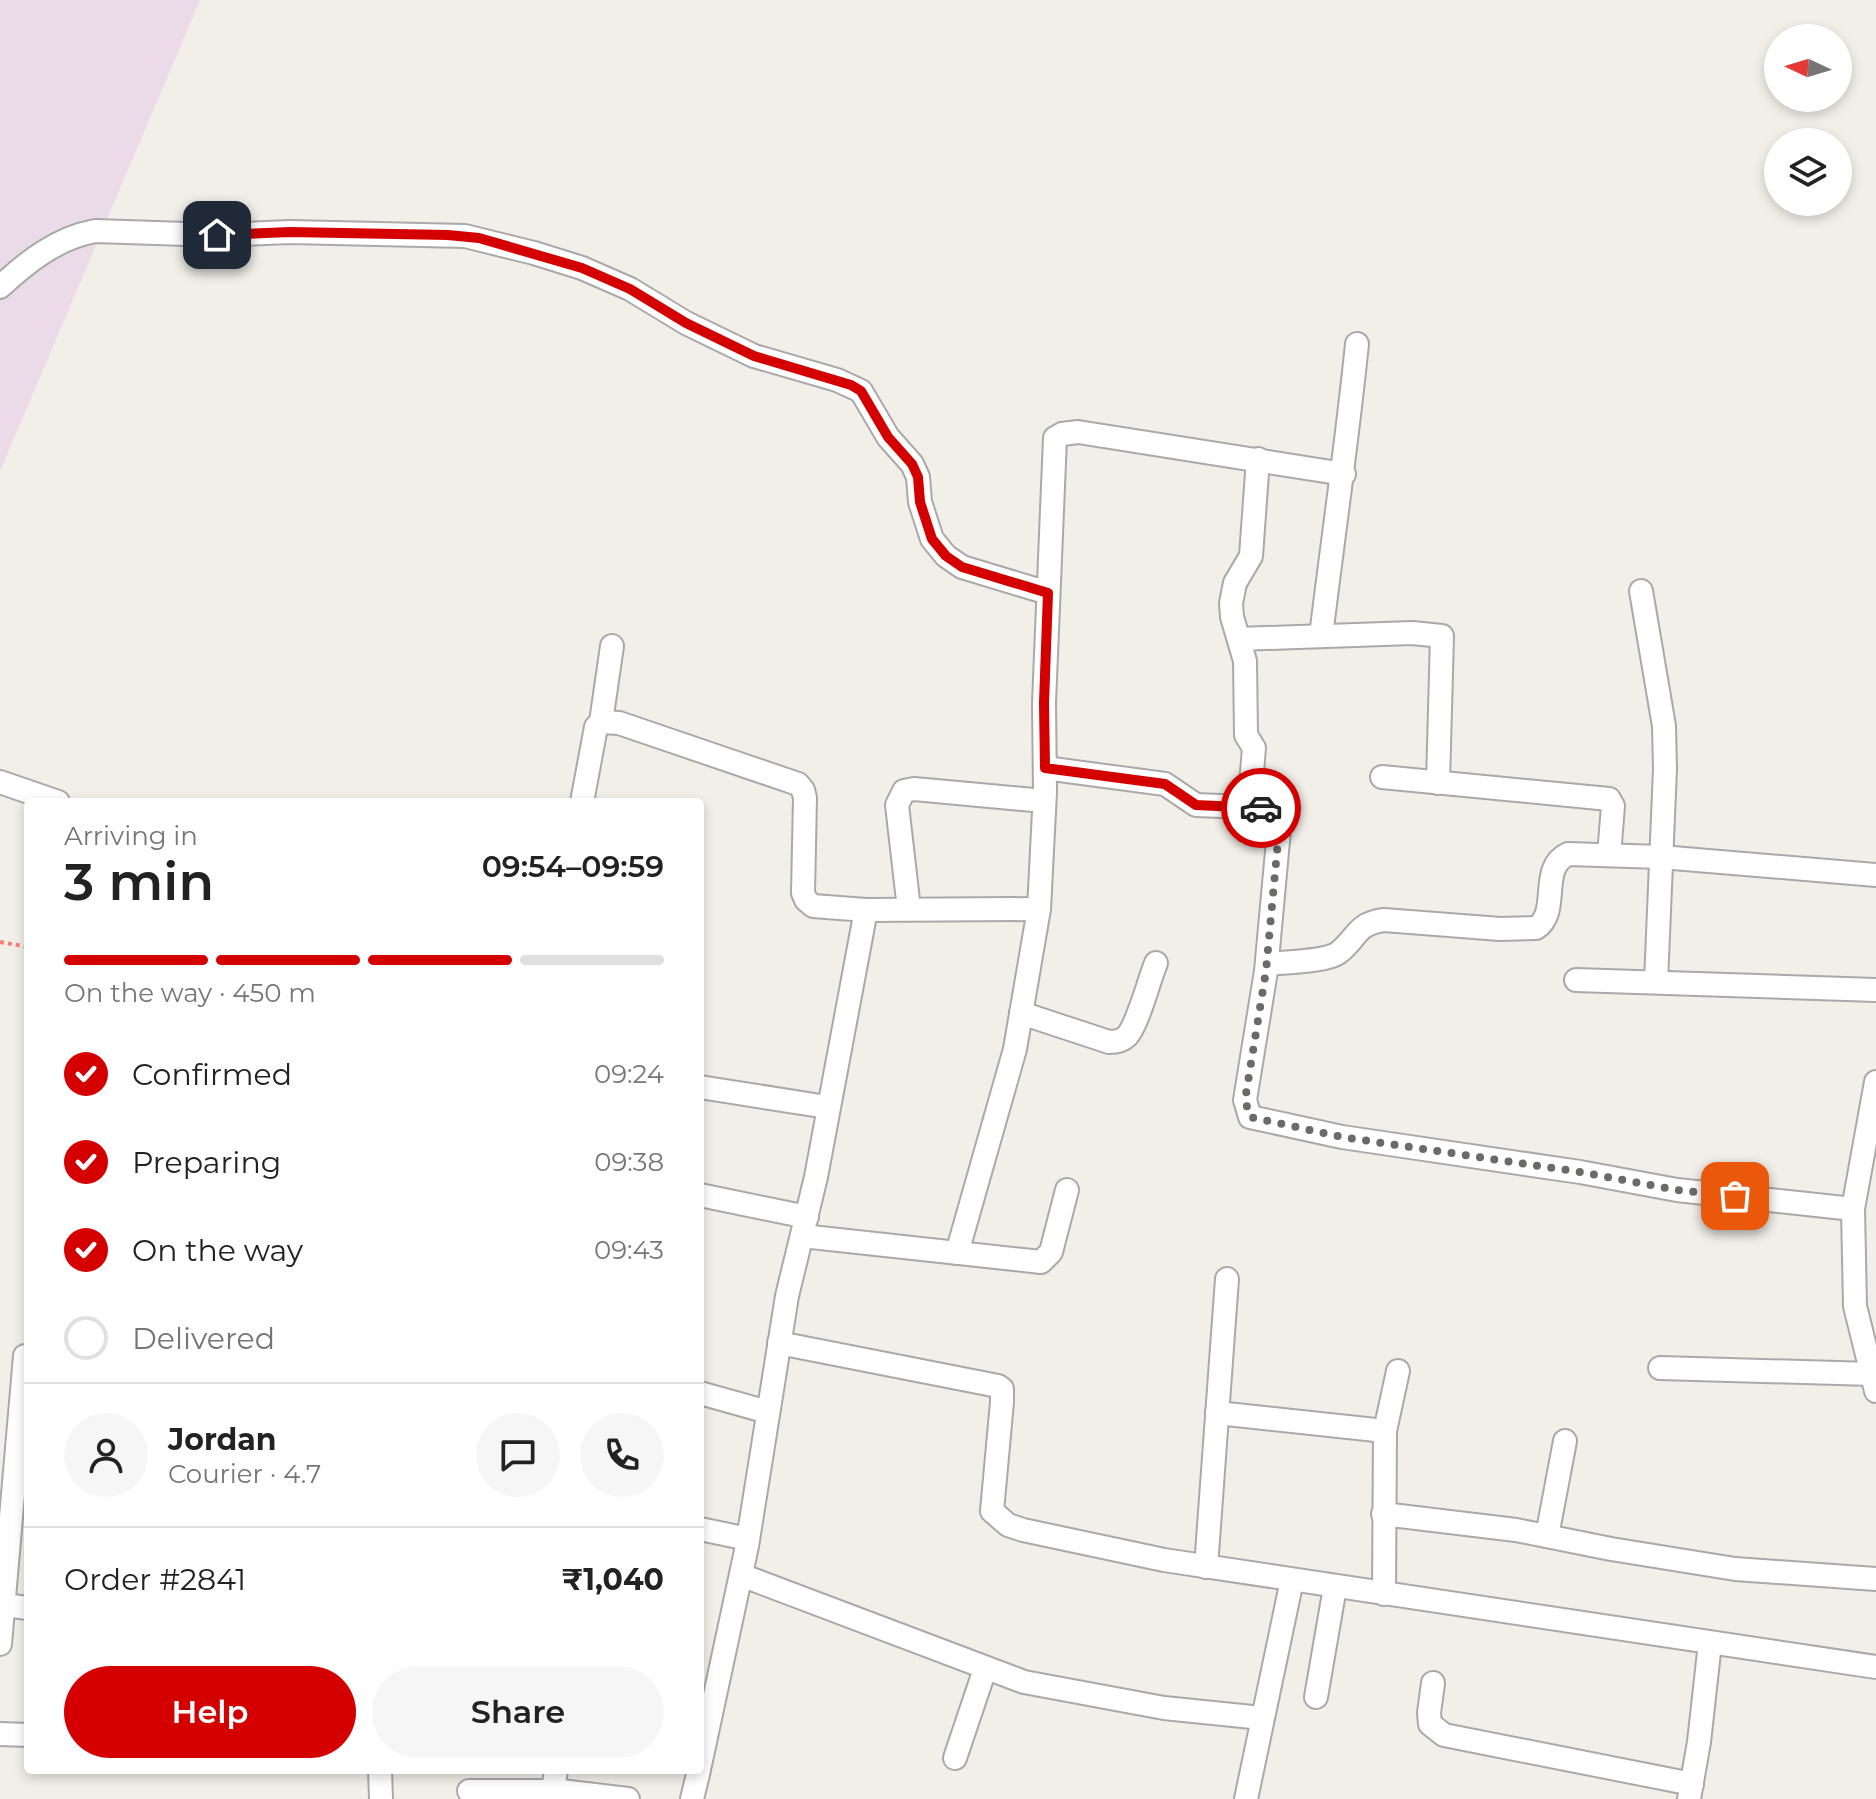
<!DOCTYPE html>
<html lang="en">
<head>
<meta charset="utf-8">
<style>
	:root { --surface:#fff; --page:#f6f6f6; --text:#222; --muted:#767676; --line:#e0e0e0; --accent:#d40000 }
	body { margin:0; font-family:Montserrat,sans-serif; background:var(--page); color:var(--text); height:100vh; display:flex; flex-direction:column; font-size:30px; white-space:nowrap }
	* { box-sizing:border-box; margin:0 }
	p { font-size:26px; color:var(--muted) }
	.icon { flex:none; width:44px; height:44px; fill:none; stroke:currentColor; stroke-width:2; stroke-linecap:round; stroke-linejoin:round }
	.map { position:relative; flex:1; overflow:hidden }
	.panel { position:absolute; left:24px; top:798px; width:680px; height:976px; display:flex; flex-direction:column; background:var(--surface); border-radius:8px; box-shadow:0 4px 12px #0003 }
	.panel>* { flex:none }
	.needle { width:52px; rotate:274deg }
	.tools { position:absolute; left:1764px; top:24px; display:grid; gap:16px }
	.tools a { display:grid; place-items:center; width:88px; height:88px; border-radius:50%; background:var(--surface); box-shadow:0 4px 12px #0003; font-size:40px }
	.pin { position:absolute; display:grid; place-items:center; width:68px; height:68px; color:#fff; margin:-34px; border-radius:16px; box-shadow:0 4px 12px #0006 }
	.courier { position:absolute; display:grid; place-items:center; width:80px; height:80px; margin:-40px; border:6px solid #d40000; border-radius:50%; background:#fff; color:#222; box-shadow:0 2px 10px #0007 }
	.headline em { font-style:normal; font-weight:600 }
	.headline div { display:flex; flex-direction:column-reverse }
	.headline { display:flex; align-items:center; justify-content:space-between; height:136px; padding:0 40px }
	h1 { font-size:52px; font-weight:600; line-height:60px }
	.bar { display:grid; grid-template-columns:repeat(4,1fr); gap:12px 8px; align-content:center; height:96px; padding:0 40px }
	.bar i { height:10px; border-radius:6px; background:var(--line) }
	.bar .current { background:var(--accent) }
	.bar p { grid-column:span 4 }
	.line { display:flex; align-items:center; gap:20px; padding:0 40px; border-top:2px solid var(--line) }
	.line div { flex:1 }
	.round { display:grid; place-items:center; flex:none; width:84px; height:84px; border-radius:42px; background:var(--page) }
	ol { padding:0 40px; list-style:none }
	li { display:flex; align-items:center; gap:24px; height:88px }
	li p { margin-inline-start:auto }
	li .icon { padding:8px; border-radius:50%; background:var(--accent); color:#fff; stroke-width:4 }
	li:last-child { color:var(--muted) }
	li i { width:44px; height:44px; border:4px solid var(--line); border-radius:50% }
	.action { display:flex; gap:16px; margin-top:auto; padding:16px 40px }
	.action a { flex:1; height:92px; border-radius:48px; background:var(--accent); color:#fff; font-size:32px; font-weight:600; line-height:92px; text-align:center }
	.action a+a { background:var(--page); color:var(--text) }
	.map>svg:first-child { display:block }
	.industrial { fill:#ebdbe8 }
	.lines { fill:none; stroke-linecap:round; stroke-linejoin:round }
	.street-casing { stroke:#a9a9a9; stroke-width:26 }
	.path { stroke:#fa8072; stroke-width:4; stroke-dasharray:4 4; stroke-linecap:butt }
	.street { stroke:#fff; stroke-width:22 }
	.done { stroke:#6b6a68; stroke-width:8; stroke-dasharray:0 14.4 }
	.route { stroke:#d40000; stroke-width:10 }
</style>
</head>
<body>
<div class="map">
<svg width="1876" height="1799" viewBox="0 0 1876 1799">
	<rect width="100%" height="100%" fill="#f2efe9"/>
	<!-- industrial -->
	<path class="industrial" d="M0,0H200L0,471Z"/>
	<g class="lines">
		<defs>
			<g id="street">
				<path d="M0,287C27,262 57,238 95,231L217,235L290,232L465,236L534,253L582,268L630,289L686,323L754,356L837,380L861,391L888,437L912,464L918,477L920,502L932,539L946,556L962,567L1048,593"/>
				<path d="M1641,591L1664,726L1665,769L1656,982"/>
				<path d="M1321,636C1333,538 1347,442 1357,344"/>
				<path d="M1239,639L1412,633L1442,636L1438,783"/>
				<path d="M601,722L612,646"/>
				<path d="M1045,768L1165,784L1196,805L1274,808L1279,811L1280,819L1266,971L1245,1100L1250,1117L1342,1137L1580,1172L1677,1190L1853,1209"/>
				<path d="M1382,777L1609,799L1613,806L1609,855"/>
				<path d="M0,782L58,802"/>
				<path d="M582,802L596,727L601,722L619,723L798,784L803,790L805,798L803,893L806,900L813,906L866,910L1039,909"/>
				<path d="M1249,808L1254,748L1246,735L1245,661L1232,617L1231,603L1235,583L1251,556L1258,459"/>
				<path d="M909,909L897,805L904,791L914,789L1044,801"/>
				<path d="M1267,964C1284,962 1325,962 1338,953C1358,938 1355,924 1384,920L1500,929L1536,928C1561,912 1538,868 1568,854L1661,857L1876,875"/>
				<path d="M1576,980L1876,990"/>
				<path d="M1021,1013L1109,1042C1116,1042 1122,1041 1127,1036C1138,1024 1149,980 1156,963"/>
				<path d="M1876,1082L1853,1209L1855,1306L1876,1391"/>
				<path d="M700,1087L827,1107"/>
				<path d="M700,1195L807,1217"/>
				<path d="M802,1236L1041,1262L1051,1252L1067,1190"/>
				<path d="M957,1253L1015,1049L1039,909L1045,792L1044,703L1055,438L1062,434L1078,432L1344,474"/>
				<path d="M779,1343L998,1386L1002,1389V1402L992,1511L1008,1525L1023,1530L1164,1560L1876,1667"/>
				<path d="M1660,1368L1871,1374"/>
				<path d="M700,1393L768,1412"/>
				<path d="M1217,1413L1385,1431"/>
				<path d="M1383,1514L1516,1530L1611,1549L1735,1569L1876,1579"/>
				<path d="M700,1529L748,1539"/>
				<path d="M1547,1536L1565,1441"/>
				<path d="M1206,1567L1227,1279"/>
				<path d="M741,1575L1024,1682L1164,1708L1262,1718"/>
				<path d="M1384,1594L1385,1431L1398,1371"/>
				<path d="M4,1605L28,1608"/>
				<path d="M0,1644L25,1356"/>
				<path d="M1433,1683L1429,1713L1430,1724L1444,1735L1692,1784"/>
				<path d="M1316,1697L1335,1587"/>
				<path d="M0,1734L28,1735"/>
				<path d="M955,1758L985,1669"/>
				<path d="M700,1765L747,1546L787,1296L816,1177L866,910"/>
				<path d="M380,1770L381,1799"/>
				<path d="M469,1791H561L628,1799"/>
				<path d="M553,1791L556,1770"/>
				<path d="M692,1799L699,1770"/>
				<path d="M1246,1799L1292,1580"/>
				<path d="M1689,1799L1699,1742L1710,1643"/>
			</g>
		</defs>
		<!-- street casing -->
		<use href="#street" class="street-casing"/>
		<!-- path -->
		<path class="path" d="M0,942L28,947"/>
		<!-- street -->
		<use href="#street" class="street"/>
	</g>
	<g class="lines">
		<!-- done -->
		<path class="done" d="M1261,808H1274L1279,811L1280,819L1266,971L1245,1100L1250,1117L1342,1137L1580,1172L1677,1190L1735,1196"/>
		<!-- route -->
		<path class="route" d="M217,235L290,232L448,235L479,238L582,268L630,289L686,323L754,356L851,385L861,391L888,437L912,464L918,477L920,502L932,539L946,556L962,567L1048,593L1044,703L1045,768L1165,784L1196,805L1261,808"/>
	</g>
</svg>
<div class="tools">
<a><svg class="needle" viewBox="-14 -14 28 28"><path d="M0-13l5 13h-10z" fill="#e53935"/><path d="M0 13l5-13h-10z" fill="#767676"/></svg></a>
<a><svg class="icon" aria-label="layers" viewBox="0 0 24 24"><path d="M12 4l9 5-9 5-9-5zM3 14l9 5 9-5"/></svg></a>
</div>
<div class="pin" style="left:1735px;top:1196px;background:#ea580c"><svg class="icon" aria-label="bag" viewBox="0 0 24 24"><path d="M5 8h14l-1 12H6zM9 8a3 3 0 0 1 6 0"/></svg></div>
<div class="pin" style="left:217px;top:235px;background:#1f2937"><svg class="icon" aria-label="home" viewBox="0 0 24 24"><path d="M3 11l9-7 9 7M6 9v11h12V9"/></svg></div>
<div class="courier" style="left:1261px;top:808px"><svg class="icon" aria-label="car" viewBox="0 0 24 24"><path d="M5 17H2v-5l4-1 3-4h7l3 4 3 1v5h-3M9 17h6M6 11h13"/><circle cx="7" cy="17" r="2"/><circle cx="17" cy="17" r="2"/></svg></div>
<section class="panel">
<div class="headline"><div><h1>3 min</h1><p>Arriving in</p></div><em>09:54–09:59</em></div>
<div class="bar"><i class="current"></i><i class="current"></i><i class="current"></i><i></i><p>On the way · 450 m</p></div>
<ol>
<li><svg class="icon" aria-label="check" viewBox="0 0 24 24"><path d="M5 12l5 5 9-10"/></svg>Confirmed<p>09:24</p></li>
<li><svg class="icon" aria-label="check" viewBox="0 0 24 24"><path d="M5 12l5 5 9-10"/></svg>Preparing<p>09:38</p></li>
<li><svg class="icon" aria-label="check" viewBox="0 0 24 24"><path d="M5 12l5 5 9-10"/></svg>On the way<p>09:43</p></li>
<li><i></i>Delivered</li>
</ol>
<div class="line" style="height:144px"><a class="round"><svg class="icon" aria-label="person" viewBox="0 0 24 24"><circle cx="12" cy="8" r="4"/><path d="M4 21q1-7 8-7t8 7"/></svg></a><div><b>Jordan</b><p>Courier · 4.7</p></div><a class="round"><svg class="icon" aria-label="chat" viewBox="0 0 24 24"><path d="M4 5h16v11H9l-5 4z"/></svg></a><a class="round"><svg class="icon" aria-label="phone" viewBox="0 0 24 24"><path d="M5 4h4l2 5-3 2q2 4 5 5l2-3 5 2v4C11 20 4 13 5 4z"/></svg></a></div>
<div class="line" style="height:104px"><div>Order #2841</div><b>₹1,040</b></div>
<div class="action"><a>Help</a><a>Share</a></div>
</section>
</div>
</body>
</html>
